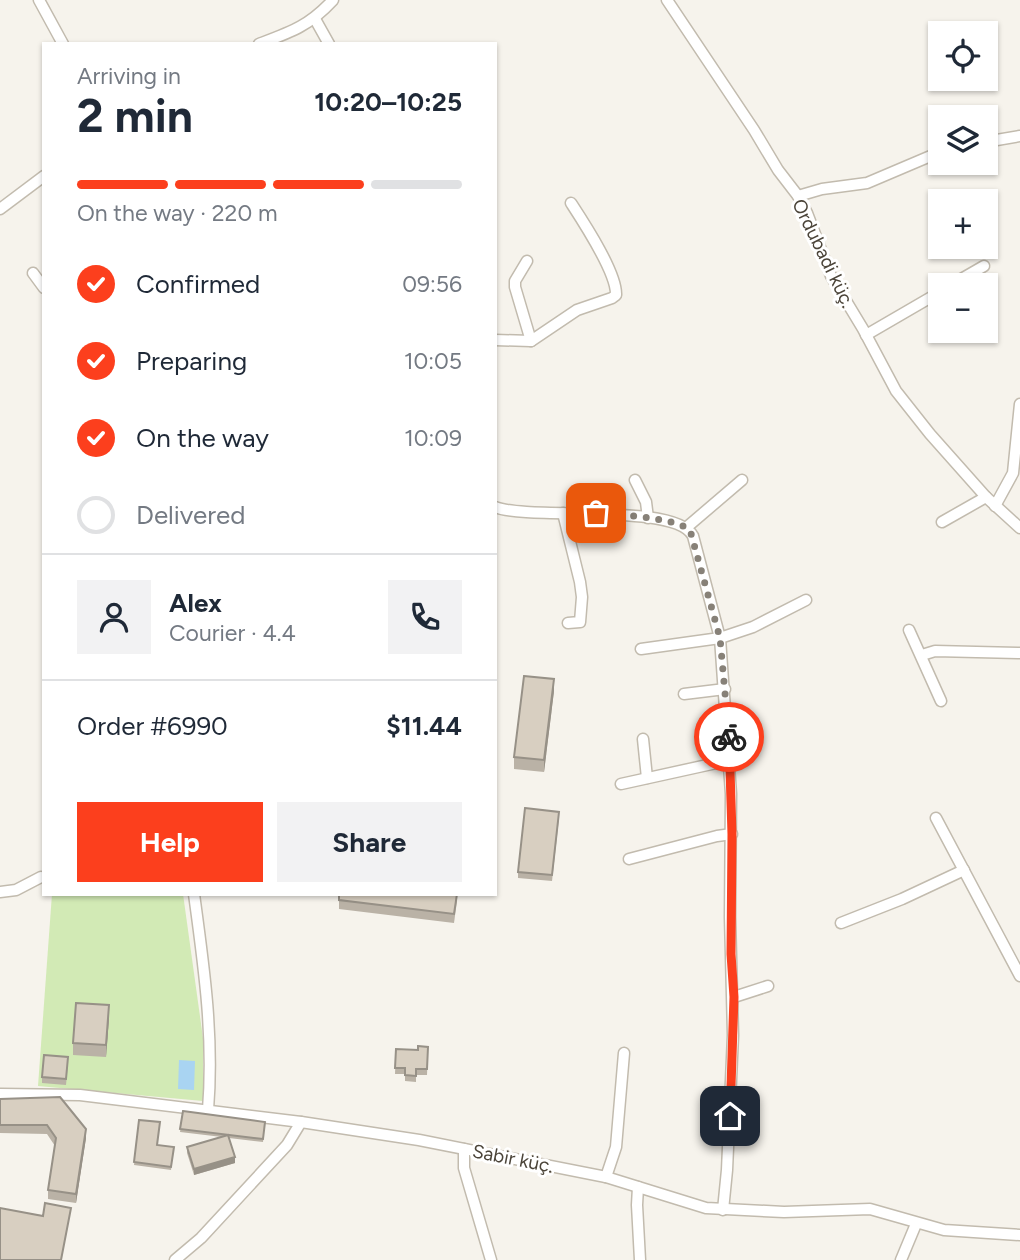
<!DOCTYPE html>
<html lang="en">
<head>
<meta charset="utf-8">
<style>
	:root { --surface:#fff; --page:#f2f2f3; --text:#1f2937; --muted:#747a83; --line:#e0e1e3; --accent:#fc3f1d }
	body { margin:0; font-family:Figtree,sans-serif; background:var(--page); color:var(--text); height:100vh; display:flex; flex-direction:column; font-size:26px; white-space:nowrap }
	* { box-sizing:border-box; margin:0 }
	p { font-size:23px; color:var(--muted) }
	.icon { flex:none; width:38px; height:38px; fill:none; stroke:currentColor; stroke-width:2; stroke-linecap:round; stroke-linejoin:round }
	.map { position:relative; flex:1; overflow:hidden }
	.sheet { position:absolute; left:42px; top:42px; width:455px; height:854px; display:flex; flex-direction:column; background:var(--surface); border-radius:0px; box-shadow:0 2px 5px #0004 }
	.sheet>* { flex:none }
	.fabs { position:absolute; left:928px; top:21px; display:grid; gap:14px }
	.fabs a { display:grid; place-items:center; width:70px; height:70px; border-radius:0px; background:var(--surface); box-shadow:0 2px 5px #0004; font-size:35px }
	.pin { position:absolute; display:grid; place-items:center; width:60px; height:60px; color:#fff; margin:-30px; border-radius:14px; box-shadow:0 4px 10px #0006 }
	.courier { position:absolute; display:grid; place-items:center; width:70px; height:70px; margin:-35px; border:5px solid #fc3f1d; border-radius:50%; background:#fff; color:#222; box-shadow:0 2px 9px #0007 }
	.overview em { font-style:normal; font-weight:700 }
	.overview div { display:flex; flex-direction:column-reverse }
	.overview { display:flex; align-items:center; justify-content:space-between; height:119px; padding:0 35px }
	h1 { font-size:46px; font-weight:700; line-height:52px }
	.bar { display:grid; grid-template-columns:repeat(4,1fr); gap:10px 7px; align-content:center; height:84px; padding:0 35px }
	.bar i { height:9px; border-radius:5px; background:var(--line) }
	.bar .active { background:var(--accent) }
	.bar p { grid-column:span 4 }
	.line { display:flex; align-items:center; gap:18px; padding:0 35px; border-top:2px solid var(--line) }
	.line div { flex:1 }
	.round { display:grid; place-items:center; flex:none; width:74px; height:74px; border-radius:0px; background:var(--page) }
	ol { padding:0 35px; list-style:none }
	li { display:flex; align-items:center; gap:21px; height:77px }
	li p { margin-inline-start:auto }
	li .icon { padding:7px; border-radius:50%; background:var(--accent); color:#fff; stroke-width:4 }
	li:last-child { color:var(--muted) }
	li i { width:38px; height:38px; border:4px solid var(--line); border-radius:50% }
	.primary-button { display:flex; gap:14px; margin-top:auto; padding:14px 35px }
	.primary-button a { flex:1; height:80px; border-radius:0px; background:var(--accent); color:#fff; font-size:28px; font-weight:700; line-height:80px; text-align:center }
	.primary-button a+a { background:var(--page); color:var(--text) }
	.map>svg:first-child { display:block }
	.green { fill:#d2eab5 }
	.water { fill:#a9d4f2 }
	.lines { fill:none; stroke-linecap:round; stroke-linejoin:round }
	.minor-casing { stroke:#c2bbae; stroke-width:13 }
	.minor { stroke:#fff; stroke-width:10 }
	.wall { fill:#bab2a6 }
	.shaded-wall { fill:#979187 }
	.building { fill:#d8cfc1; stroke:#979187; stroke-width:2 }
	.done { stroke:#878178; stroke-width:7; stroke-dasharray:0 12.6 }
	.route { stroke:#fc3f1d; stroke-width:9 }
	.labels { text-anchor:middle; stroke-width:6; stroke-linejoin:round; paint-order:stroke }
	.street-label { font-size:19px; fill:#4b4439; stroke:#fff }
</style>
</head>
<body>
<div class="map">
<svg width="1020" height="1260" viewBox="0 0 1020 1260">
	<rect width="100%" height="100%" fill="#f6f3ec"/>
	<!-- green -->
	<path class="green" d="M52,894H183L203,1038V1101L38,1086Z"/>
	<!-- water -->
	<path class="water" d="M179,1060L195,1061L194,1090L178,1089Z"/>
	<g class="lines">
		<defs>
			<g id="minor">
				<path d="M39,0L63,44"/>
				<path d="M667,0L754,130L778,170L798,196L807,213L831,276L863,329L896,391L930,434L986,497L1020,528"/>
				<path d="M315,19L329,44"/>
				<path d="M259,44C291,32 309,26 333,0"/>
				<path d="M985,142L1020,136"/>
				<path d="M798,196L822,189L867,183L940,152"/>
				<path d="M0,209L44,176"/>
				<path d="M527,261L515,281V287L531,341"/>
				<path d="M33,273L44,288"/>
				<path d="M951,285L984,266"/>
				<path d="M866,335L940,292"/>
				<path d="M495,340L531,341L577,310L612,298L616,295C617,273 584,223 571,203"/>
				<path d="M635,480L646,502L648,518"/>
				<path d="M995,506L1013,473L1020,404"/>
				<path d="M495,507C531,521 676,502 693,536L720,638L731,794L730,917L733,1035L727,1170L723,1210"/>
				<path d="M563,513L580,582L582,597L580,622L568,623"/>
				<path d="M942,522L986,497"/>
				<path d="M687,527L742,480"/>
				<path d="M909,630L941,701"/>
				<path d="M641,649L720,638L753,627L806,600"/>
				<path d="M922,655L935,651L1020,653"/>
				<path d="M684,694L725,689"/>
				<path d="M643,739L647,778"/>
				<path d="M621,784L730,760"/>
				<path d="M936,818L1020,976"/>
				<path d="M629,859L717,836L732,834"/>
				<path d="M0,892L16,890L41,877"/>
				<path d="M194,894C204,967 214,1037 208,1110"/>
				<path d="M841,923L902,899L964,870"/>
				<path d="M734,997L768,986"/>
				<path d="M0,1094L80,1095L301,1122L419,1140L606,1177L706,1208L784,1212L870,1209L944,1230L1020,1235"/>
				<path d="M464,1149V1168L491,1260"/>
				<path d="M606,1177L616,1147L624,1053"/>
				<path d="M638,1187L637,1205L640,1260"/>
				<path d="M175,1260L201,1238L287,1145L301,1122"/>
				<path d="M901,1260L916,1224"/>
			</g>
		</defs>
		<!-- minor casing -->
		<use href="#minor" class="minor-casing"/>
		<!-- minor -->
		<use href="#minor" class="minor"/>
	</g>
	<!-- wall -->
	<g class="wall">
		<path d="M554,691L544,772L514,769V757Z"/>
		<path d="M559,818L552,881L518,878V872Z"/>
		<path d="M339,900L457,901L454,923L339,909Z"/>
		<path d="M109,1017L106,1057L73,1055V1043Z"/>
		<path d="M428,1047L427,1075H416V1082L405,1081V1074H395L396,1049L418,1050Z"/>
		<path d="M68,1063L66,1085L42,1083V1077Z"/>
		<path d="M0,1099L86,1138L76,1203L48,1199V1190L55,1146L47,1134L0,1133Z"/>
		<path d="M183,1111L265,1122L263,1142L229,1138L235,1163L194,1175L187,1153V1147L222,1137L180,1132Z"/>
		<path d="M139,1120L157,1145L174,1147L171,1170L134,1165Z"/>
	</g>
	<!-- shaded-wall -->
	<g class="shaded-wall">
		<path d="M554,679V691L544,772V760Z"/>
		<path d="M109,1005V1017L106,1057V1045Z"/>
		<path d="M86,1129V1138L76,1203V1194Z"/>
		<path d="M235,1157V1163L194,1175V1169Z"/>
	</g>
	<!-- building -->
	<g class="building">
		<path d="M524,676L554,679L544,760L514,757Z"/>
		<path d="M525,808L559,812L552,875L518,872Z"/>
		<path d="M339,894H457L454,914L339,900Z"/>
		<path d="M76,1003L109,1005L106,1045L73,1043Z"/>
		<path d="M418,1046L428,1047L427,1069H416V1076L405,1075V1068H395L396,1049L418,1050Z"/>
		<path d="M44,1055L68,1057L66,1079L42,1077Z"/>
		<path d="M60,1097L86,1129L76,1194L48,1190L56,1138L47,1125H0V1099Z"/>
		<path d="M183,1111L265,1122L263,1139L180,1129Z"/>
		<path d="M139,1120L160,1122L157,1145L174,1147L171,1167L134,1162Z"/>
		<path d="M228,1135L235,1157L194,1169L187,1147Z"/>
		<path d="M45,1203L71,1208L61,1260H0V1208L43,1216Z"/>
	</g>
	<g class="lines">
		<!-- done -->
		<path class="done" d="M596,513C617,515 674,517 690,530L720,638L729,737"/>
		<!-- route -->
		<path class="route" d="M729,737L732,834L731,954L734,997L730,1116"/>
	</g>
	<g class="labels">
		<!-- street labels -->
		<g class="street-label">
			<text transform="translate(824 253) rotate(64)" y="7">Ordubadi küç.</text>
			<text transform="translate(513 1158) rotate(11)" y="7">Sabir küç.</text>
		</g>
	</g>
</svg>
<div class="fabs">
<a><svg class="icon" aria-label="locate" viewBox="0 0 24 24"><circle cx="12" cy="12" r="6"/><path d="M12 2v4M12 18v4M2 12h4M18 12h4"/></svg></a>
<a><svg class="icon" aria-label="layers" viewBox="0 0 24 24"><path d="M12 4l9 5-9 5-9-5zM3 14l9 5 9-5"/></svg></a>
<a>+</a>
<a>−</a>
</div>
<div class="pin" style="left:596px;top:513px;background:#ea580c"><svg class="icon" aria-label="bag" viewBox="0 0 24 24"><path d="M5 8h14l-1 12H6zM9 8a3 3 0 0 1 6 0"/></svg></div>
<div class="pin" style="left:730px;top:1116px;background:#1f2937"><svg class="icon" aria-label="home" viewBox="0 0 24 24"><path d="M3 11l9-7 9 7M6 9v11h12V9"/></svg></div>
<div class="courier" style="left:729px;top:737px"><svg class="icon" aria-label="bike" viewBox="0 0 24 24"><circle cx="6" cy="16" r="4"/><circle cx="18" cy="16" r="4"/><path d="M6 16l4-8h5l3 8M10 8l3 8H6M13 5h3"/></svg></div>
<section class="sheet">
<div class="overview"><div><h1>2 min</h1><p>Arriving in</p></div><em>10:20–10:25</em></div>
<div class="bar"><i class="active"></i><i class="active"></i><i class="active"></i><i></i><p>On the way · 220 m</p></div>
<ol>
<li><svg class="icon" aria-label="check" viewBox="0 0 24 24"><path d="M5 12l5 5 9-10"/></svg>Confirmed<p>09:56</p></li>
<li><svg class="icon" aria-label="check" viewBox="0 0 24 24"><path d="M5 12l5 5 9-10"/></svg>Preparing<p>10:05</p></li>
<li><svg class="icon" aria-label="check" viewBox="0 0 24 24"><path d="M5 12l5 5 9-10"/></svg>On the way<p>10:09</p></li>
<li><i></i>Delivered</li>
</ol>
<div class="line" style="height:126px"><a class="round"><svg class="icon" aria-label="person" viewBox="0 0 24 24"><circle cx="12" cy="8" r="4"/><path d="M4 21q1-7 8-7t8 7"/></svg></a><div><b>Alex</b><p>Courier · 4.4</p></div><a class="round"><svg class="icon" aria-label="phone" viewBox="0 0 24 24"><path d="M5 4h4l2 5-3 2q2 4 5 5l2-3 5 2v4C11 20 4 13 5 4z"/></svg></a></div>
<div class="line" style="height:91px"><div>Order #6990</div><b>$11.44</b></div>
<div class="primary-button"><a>Help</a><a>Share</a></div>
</section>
</div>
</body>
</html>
